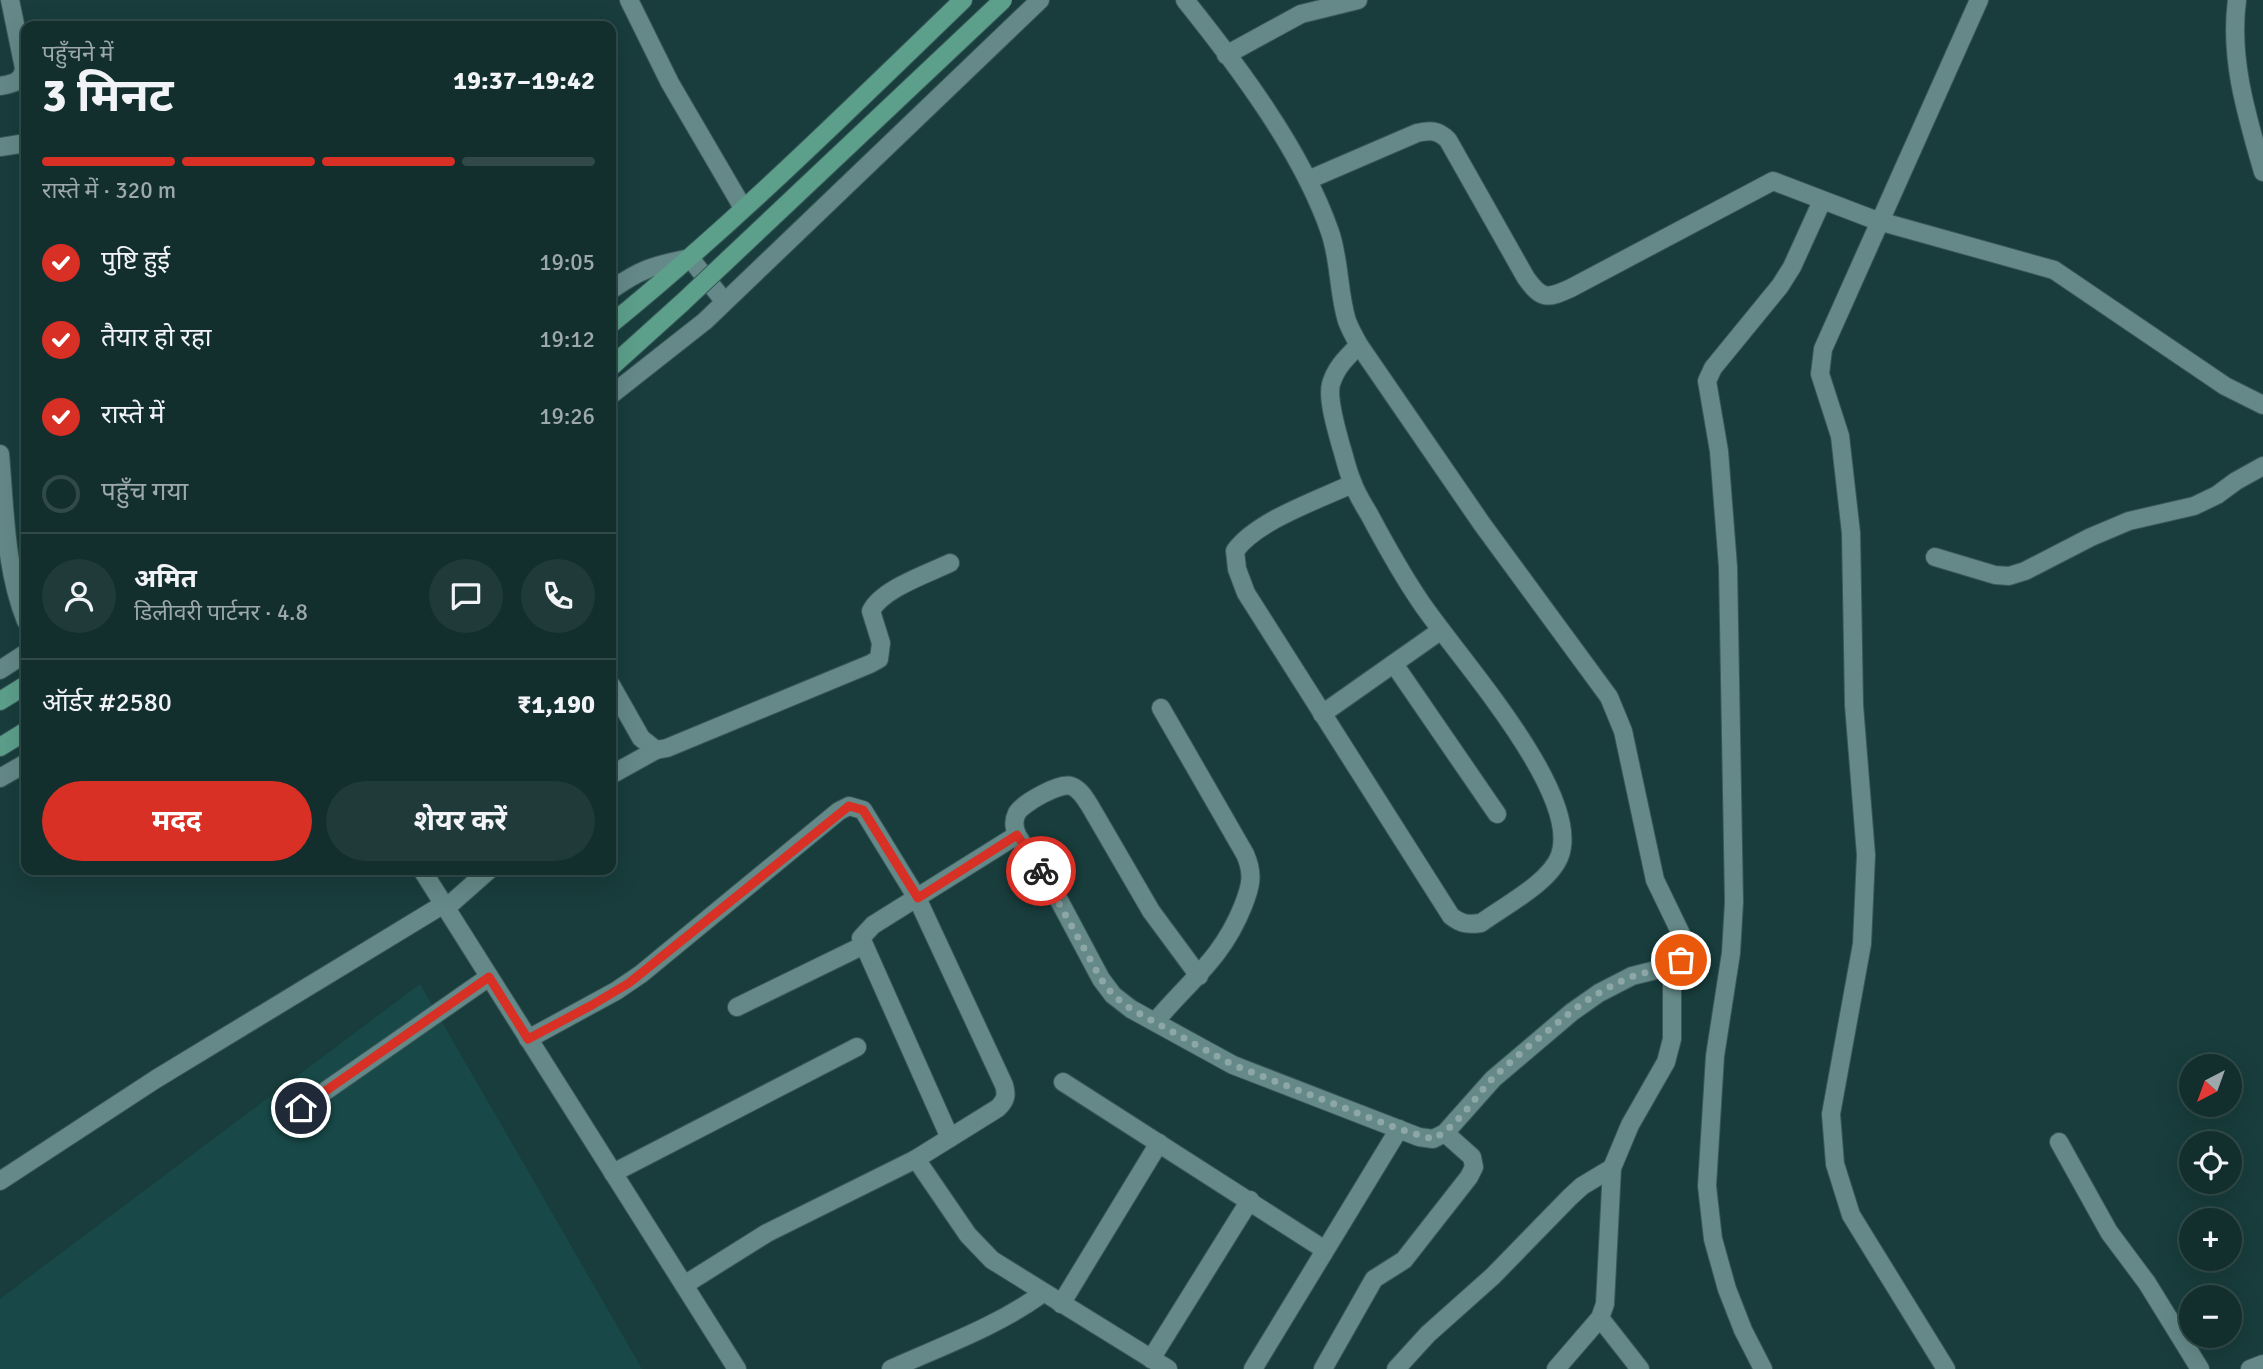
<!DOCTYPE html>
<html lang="hi">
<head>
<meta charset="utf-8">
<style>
	:root { --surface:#122e2d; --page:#1f3a39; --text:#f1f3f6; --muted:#9ca8aa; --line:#314a49; --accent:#d93025 }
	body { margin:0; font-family:Signika,"Noto Sans Devanagari",sans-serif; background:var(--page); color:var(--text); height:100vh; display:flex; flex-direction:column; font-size:26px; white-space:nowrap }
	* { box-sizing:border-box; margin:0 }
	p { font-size:23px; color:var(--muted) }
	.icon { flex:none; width:38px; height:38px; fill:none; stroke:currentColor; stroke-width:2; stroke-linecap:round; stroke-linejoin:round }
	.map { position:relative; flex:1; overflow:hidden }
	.details { position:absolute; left:21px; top:21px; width:595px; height:854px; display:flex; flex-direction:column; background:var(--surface); border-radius:14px; box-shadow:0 7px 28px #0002,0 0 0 2px var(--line) }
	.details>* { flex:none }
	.needle { width:46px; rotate:221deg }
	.controls { position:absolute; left:2179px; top:1054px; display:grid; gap:14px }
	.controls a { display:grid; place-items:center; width:63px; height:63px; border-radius:50%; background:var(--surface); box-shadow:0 7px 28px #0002,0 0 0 2px var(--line); font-size:35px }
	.pin { position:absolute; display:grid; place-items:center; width:60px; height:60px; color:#fff; margin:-30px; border:4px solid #fff; border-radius:50%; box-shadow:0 2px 7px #0007 }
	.courier { position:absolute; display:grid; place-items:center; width:70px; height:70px; margin:-35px; border:5px solid #d93025; border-radius:50%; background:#fff; color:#222; box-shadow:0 2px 9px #0007 }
	.head em { font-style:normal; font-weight:700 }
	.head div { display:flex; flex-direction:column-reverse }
	.head { display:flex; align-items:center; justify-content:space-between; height:119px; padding:0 21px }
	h1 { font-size:46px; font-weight:700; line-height:52px }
	.bar { display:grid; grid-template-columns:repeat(4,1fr); gap:10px 7px; align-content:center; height:84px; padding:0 21px }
	.bar i { height:9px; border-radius:5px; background:var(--line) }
	.bar .selected { background:var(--accent) }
	.bar p { grid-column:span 4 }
	.line { display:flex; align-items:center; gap:18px; padding:0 21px; border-top:2px solid var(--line) }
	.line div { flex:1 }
	.round { display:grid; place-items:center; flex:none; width:74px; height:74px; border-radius:37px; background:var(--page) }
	ol { padding:0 21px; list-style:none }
	li { display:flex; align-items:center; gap:21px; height:77px }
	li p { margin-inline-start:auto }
	li .icon { padding:7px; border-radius:50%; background:var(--accent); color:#fff; stroke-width:4 }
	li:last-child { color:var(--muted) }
	li i { width:38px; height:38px; border:4px solid var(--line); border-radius:50% }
	.button { display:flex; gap:14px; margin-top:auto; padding:14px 21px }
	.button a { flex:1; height:80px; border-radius:42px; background:var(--accent); color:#fff; font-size:28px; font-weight:700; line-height:80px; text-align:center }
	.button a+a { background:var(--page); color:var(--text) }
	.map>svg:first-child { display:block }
	.built { fill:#184948 }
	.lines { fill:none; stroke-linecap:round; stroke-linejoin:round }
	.minor-casing { stroke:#395858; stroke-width:20 }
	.major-casing { stroke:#395858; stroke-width:20 }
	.minor { stroke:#648988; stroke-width:18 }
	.major { stroke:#5c9f8a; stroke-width:18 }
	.major-bridge-casing { stroke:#395858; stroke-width:20; stroke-linecap:butt }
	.major-bridge { stroke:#5c9f8a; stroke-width:18 }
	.done { stroke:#8da7a6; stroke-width:7; stroke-dasharray:0 12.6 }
	.route { stroke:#d93025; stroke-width:9 }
</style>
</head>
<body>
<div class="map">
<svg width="2263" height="1369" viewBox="0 0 2263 1369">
	<rect width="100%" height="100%" fill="#183d3c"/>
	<!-- built -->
	<path class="built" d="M420,984L642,1369H0V1299Z"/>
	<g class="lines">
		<defs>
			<g id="minor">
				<path d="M629,0L670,83L743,208"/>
				<path d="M1185,0C1238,66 1302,151 1330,232C1340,261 1338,292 1347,321C1350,329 1355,338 1359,345L1482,524L1609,697L1623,731L1655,880L1683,938L1684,949L1681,959L1672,966L1632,976L1599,993L1572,1012L1493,1079L1445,1133L1433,1139L1419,1137L1233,1065L1131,1009L1113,995L1101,979L1060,902L1017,835C1014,827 1013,821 1017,813C1023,803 1060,782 1071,786C1080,789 1085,798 1090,806L1151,911L1199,976"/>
				<path d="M2237,0C2229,59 2247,116 2263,172"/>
				<path d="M1226,55L1301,14L1358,0"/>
				<path d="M0,86C12,84 23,82 24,68L10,0"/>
				<path d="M0,147L26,143"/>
				<path d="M1308,180L1417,133C1431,130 1438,130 1448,140L1526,278C1542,300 1547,299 1571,288L1773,181L1875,220L2054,270L2225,386L2263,405"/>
				<path d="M611,290C642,268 653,266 690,258L724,301"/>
				<path d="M611,395L705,321L1040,0"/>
				<path d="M0,454C5,510 5,569 26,621"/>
				<path d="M1352,484C1318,500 1256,521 1235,551L1237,569L1246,593L1451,916C1461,924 1468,925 1481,923C1504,906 1551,882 1560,855C1582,792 1455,654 1420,601C1401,573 1385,544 1369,514C1363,504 1356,493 1352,481C1347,470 1345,458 1341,446C1337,431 1327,399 1331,384C1336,367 1347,357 1359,345"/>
				<path d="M1935,557L1995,575L2009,576L2025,571L2091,537L2129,521L2194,506L2217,495L2236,481L2263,466"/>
				<path d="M1394,664L1497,814"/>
				<path d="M0,670L26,653"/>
				<path d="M611,685L641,738L656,750L667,748L870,664L879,659L881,643L871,611C882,589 927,574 950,563"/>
				<path d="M1322,714L1440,631"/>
				<path d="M611,775L656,750"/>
				<path d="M0,778L26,763"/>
				<path d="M422,870L737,1369"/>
				<path d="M737,1007L862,946"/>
				<path d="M1155,1022C1190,980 1222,959 1243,906C1251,886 1254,874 1245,854L1161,708"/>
				<path d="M528,1039L616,991L641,974L839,811L849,806L863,810L917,898L1004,1085C1007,1095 1006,1100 998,1108L916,1159L767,1233L684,1285"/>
				<path d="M1063,1082L1325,1250"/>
				<path d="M301,1108L489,977"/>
				<path d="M950,1138L861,938L873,925L1017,835"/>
				<path d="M2059,1142L2109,1232L2147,1283L2200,1369"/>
				<path d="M916,1159L968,1235L992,1260L1168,1369"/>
				<path d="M613,1173L857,1047"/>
				<path d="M0,1181L156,1079L444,904L446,908L489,870"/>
				<path d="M1061,1304L1159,1143"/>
				<path d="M1600,1318L1640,1369"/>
				<path d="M1151,1359L1250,1200"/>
				<path d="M891,1369C942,1346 998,1326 1043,1293"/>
				<path d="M1253,1369L1399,1129"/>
				<path d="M1323,1369L1374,1279L1404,1260L1469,1177L1474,1167L1472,1157L1445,1133"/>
				<path d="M1396,1369L1428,1334L1493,1276L1570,1197L1582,1186L1612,1168"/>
				<path d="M1556,1369L1600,1318L1605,1304L1612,1168L1630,1125L1666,1062L1672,1039V966"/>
				<path d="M1763,1369L1743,1330L1727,1289L1713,1239L1707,1186L1715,1056L1731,953L1734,902L1728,567L1719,451L1707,381L1713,368L1780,286L1792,267L1822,201"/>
				<path d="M1946,1369L1851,1215L1835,1164L1831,1114L1862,944L1866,855L1854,705L1851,533L1840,436L1820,374L1823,349L1979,0"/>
				<path d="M2250,1369L2263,1364"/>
			</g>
			<g id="major">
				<path d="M611,324C735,223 848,111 963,0"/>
				<path d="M0,701L26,685"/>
				<path d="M0,747L26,731"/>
			</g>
		</defs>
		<!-- minor casing -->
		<use href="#minor" class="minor-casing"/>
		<!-- major casing -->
		<use href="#major" class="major-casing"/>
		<!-- minor -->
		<use href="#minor" class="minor"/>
		<!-- major -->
		<use href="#major" class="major"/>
		<defs>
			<path id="major-bridge" d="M611,367L683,302L1003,0"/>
		</defs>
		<!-- major-bridge casing -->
		<use href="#major-bridge" class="major-bridge-casing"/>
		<!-- major-bridge -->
		<use href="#major-bridge" class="major-bridge"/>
	</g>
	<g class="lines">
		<!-- done -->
		<path class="done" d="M1041,871L1101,979L1113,995L1131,1009L1233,1065L1399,1129L1433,1139C1459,1125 1473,1099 1493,1078C1517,1055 1545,1033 1571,1012C1589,998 1609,986 1631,977C1648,970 1666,971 1681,960"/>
		<!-- route -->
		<path class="route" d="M301,1108L489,977L528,1039L592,1005L629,983L849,806L863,810L918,898L1017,835L1041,871"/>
	</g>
</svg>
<div class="controls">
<a><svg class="needle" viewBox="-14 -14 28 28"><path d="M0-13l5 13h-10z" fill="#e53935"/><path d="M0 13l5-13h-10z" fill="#9ca8aa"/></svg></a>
<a><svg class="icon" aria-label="locate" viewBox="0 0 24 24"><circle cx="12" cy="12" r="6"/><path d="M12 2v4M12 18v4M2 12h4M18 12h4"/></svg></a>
<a>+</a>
<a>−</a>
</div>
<div class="pin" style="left:1681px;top:960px;background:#ea580c"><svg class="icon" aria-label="bag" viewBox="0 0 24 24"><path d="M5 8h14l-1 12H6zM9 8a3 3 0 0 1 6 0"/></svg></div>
<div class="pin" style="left:301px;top:1108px;background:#1f2937"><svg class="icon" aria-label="home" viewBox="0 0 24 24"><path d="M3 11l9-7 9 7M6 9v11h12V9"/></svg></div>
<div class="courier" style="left:1041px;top:871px"><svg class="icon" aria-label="bike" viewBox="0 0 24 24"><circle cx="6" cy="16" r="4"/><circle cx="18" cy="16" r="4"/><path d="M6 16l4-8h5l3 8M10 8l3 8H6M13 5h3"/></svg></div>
<section class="details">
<div class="head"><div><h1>3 मिनट</h1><p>पहुँचने में</p></div><em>19:37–19:42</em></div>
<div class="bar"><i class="selected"></i><i class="selected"></i><i class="selected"></i><i></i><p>रास्ते में · 320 m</p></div>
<ol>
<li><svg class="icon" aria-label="check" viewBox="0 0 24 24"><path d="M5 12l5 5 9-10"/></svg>पुष्टि हुई<p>19:05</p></li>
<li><svg class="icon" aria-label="check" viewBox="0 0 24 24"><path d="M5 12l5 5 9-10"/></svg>तैयार हो रहा<p>19:12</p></li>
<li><svg class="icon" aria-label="check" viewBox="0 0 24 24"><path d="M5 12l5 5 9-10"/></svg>रास्ते में<p>19:26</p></li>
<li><i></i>पहुँच गया</li>
</ol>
<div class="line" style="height:126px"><a class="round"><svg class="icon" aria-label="person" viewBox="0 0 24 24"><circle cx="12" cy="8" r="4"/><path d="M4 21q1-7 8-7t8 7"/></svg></a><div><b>अमित</b><p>डिलीवरी पार्टनर · 4.8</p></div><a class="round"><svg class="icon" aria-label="chat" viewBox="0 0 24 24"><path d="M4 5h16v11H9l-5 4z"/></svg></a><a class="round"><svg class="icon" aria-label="phone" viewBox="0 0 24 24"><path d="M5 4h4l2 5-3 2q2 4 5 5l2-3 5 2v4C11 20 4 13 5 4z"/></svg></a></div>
<div class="line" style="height:91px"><div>ऑर्डर #2580</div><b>₹1,190</b></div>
<div class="button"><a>मदद</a><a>शेयर करें</a></div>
</section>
</div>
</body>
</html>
